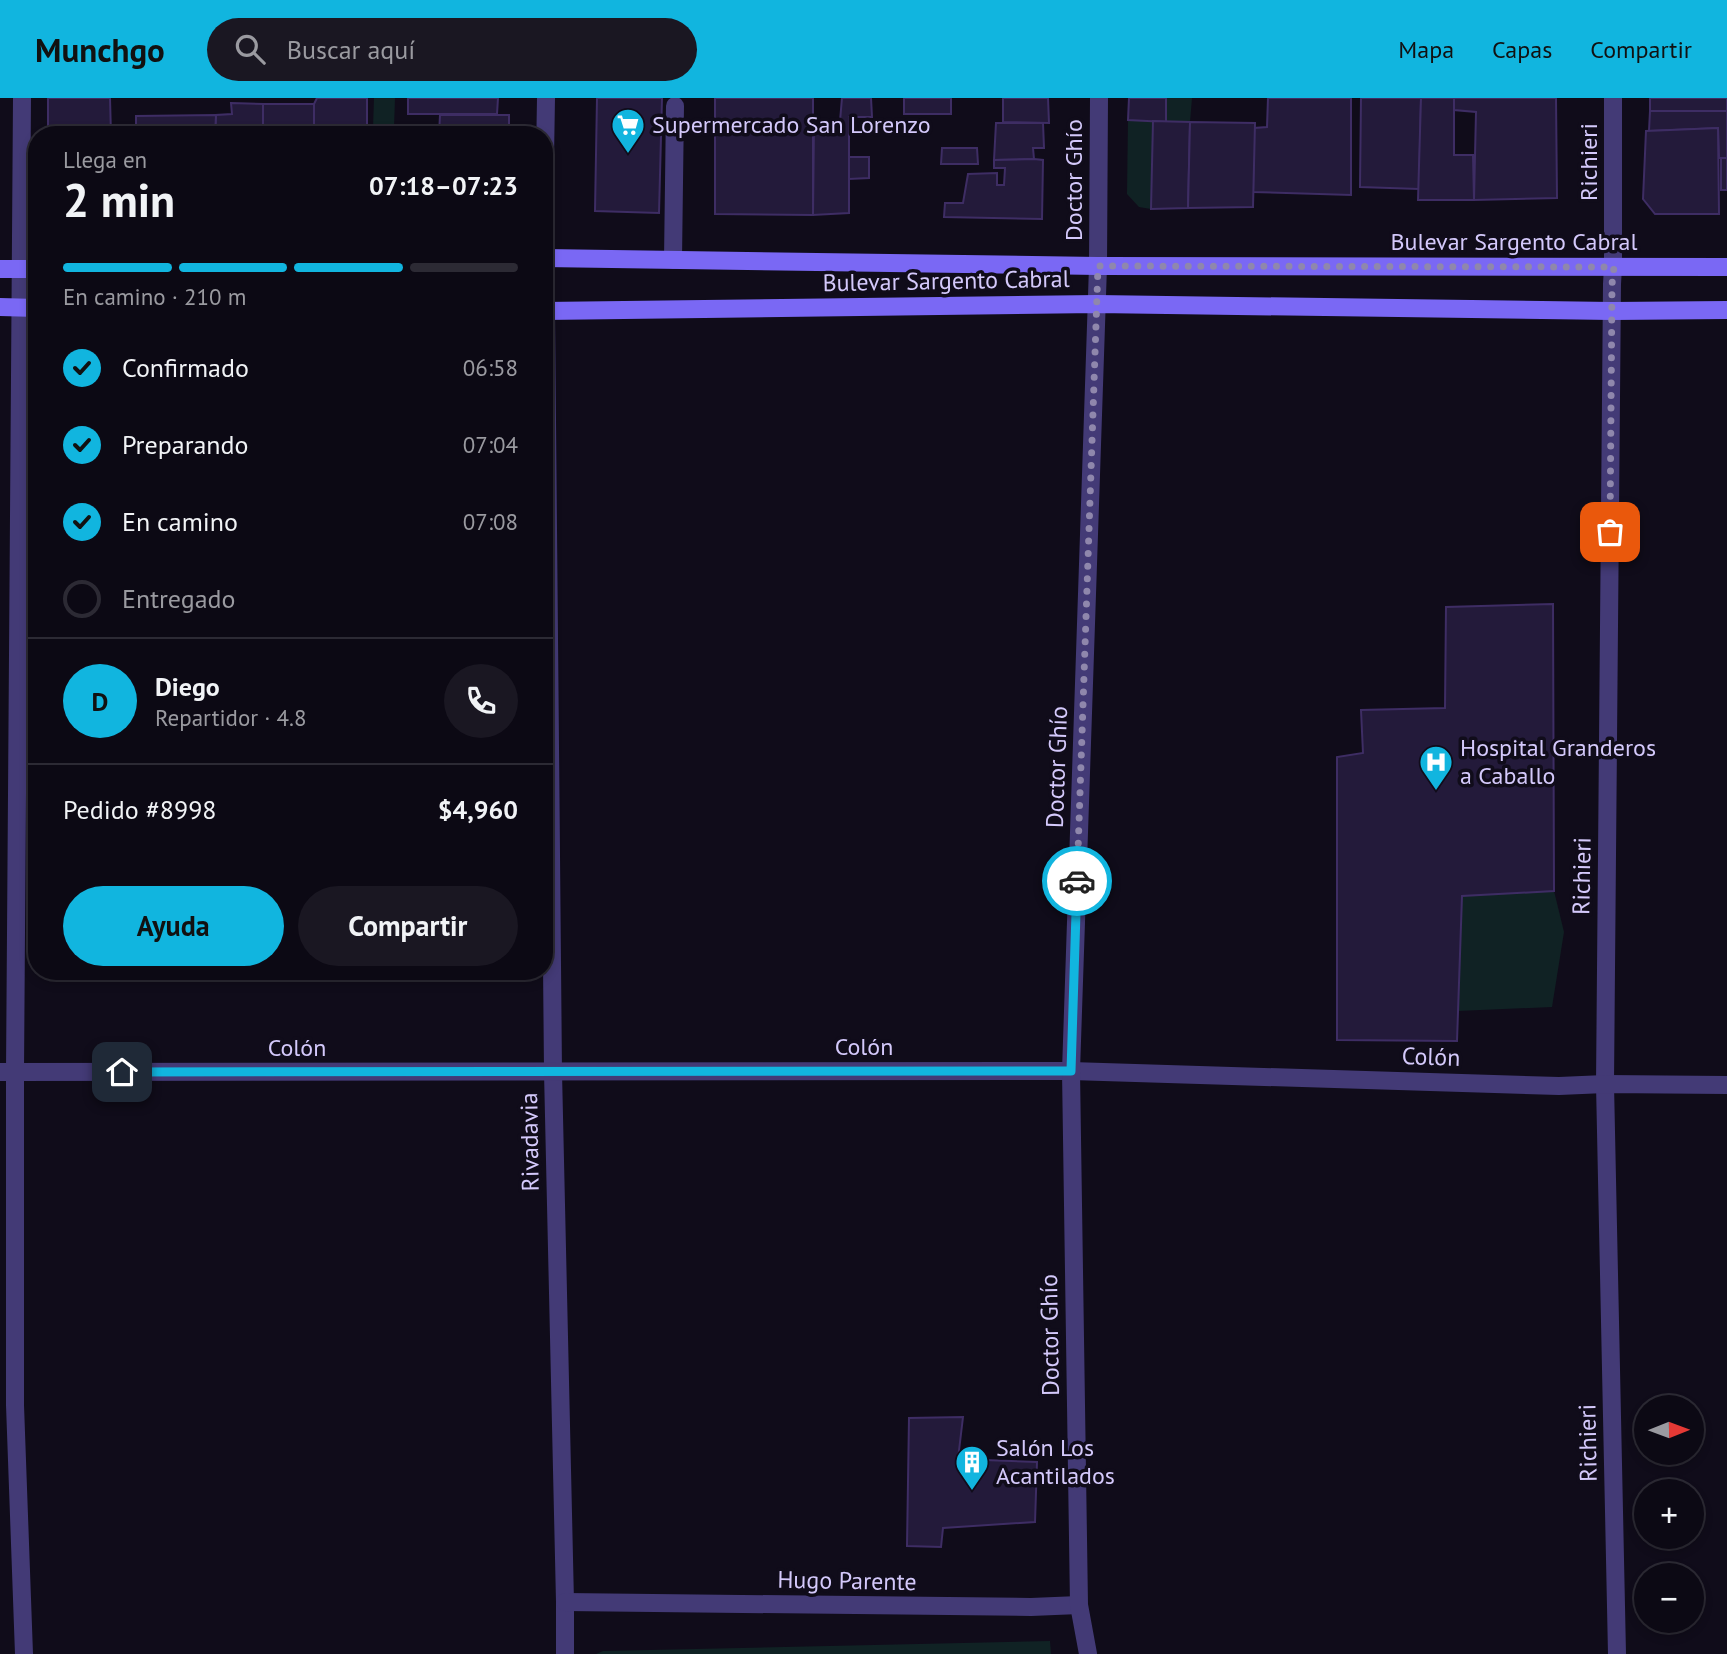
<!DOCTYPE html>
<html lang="es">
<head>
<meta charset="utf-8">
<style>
	:root { --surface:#0c0914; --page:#1a1722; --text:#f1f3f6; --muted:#9a9aa0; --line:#2c2a34; --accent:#11b5df }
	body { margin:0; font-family:"PT Sans",sans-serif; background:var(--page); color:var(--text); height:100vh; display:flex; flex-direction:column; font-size:26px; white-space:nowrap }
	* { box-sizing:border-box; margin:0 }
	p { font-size:23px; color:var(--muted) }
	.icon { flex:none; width:38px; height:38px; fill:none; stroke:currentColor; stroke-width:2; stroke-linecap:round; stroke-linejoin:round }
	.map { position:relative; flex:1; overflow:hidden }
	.side { position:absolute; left:28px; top:28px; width:525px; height:854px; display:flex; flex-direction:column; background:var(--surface); border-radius:28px; box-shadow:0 4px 10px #0003,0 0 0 2px var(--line) }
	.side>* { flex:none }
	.needle { width:46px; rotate:89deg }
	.buttons { position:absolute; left:1634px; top:1297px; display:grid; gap:14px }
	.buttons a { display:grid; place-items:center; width:70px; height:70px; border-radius:50%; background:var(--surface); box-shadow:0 4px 10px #0003,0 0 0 2px var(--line); font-size:35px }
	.pin { position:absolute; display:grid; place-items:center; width:60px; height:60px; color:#fff; margin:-30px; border-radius:14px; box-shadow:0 4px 10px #0006 }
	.courier { position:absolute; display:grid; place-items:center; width:70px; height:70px; margin:-35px; border:5px solid #11b5df; border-radius:50%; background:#fff; color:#222; box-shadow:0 2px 9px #0007 }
	.overview em { font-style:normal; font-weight:600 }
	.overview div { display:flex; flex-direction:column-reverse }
	.overview { display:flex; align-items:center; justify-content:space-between; height:119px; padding:0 35px }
	h1 { font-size:46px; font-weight:600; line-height:52px }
	.bar { display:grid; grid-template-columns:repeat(4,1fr); gap:10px 7px; align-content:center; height:84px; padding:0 35px }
	.bar i { height:9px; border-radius:5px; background:var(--line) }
	.bar .on { background:var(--accent) }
	.bar p { grid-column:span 4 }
	.line { display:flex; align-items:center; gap:18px; padding:0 35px; border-top:2px solid var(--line) }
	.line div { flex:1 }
	.round { display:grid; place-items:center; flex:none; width:74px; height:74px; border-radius:37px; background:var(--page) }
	ol { padding:0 35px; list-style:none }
	li { display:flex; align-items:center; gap:21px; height:77px }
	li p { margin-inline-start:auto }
	li .icon { padding:7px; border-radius:50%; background:var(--accent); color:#111; stroke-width:4 }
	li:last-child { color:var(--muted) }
	li i { width:38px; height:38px; border:4px solid var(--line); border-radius:50% }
	.cta { display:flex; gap:14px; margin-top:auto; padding:14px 35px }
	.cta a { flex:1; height:80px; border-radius:42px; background:var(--accent); color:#111; font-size:28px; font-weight:600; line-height:80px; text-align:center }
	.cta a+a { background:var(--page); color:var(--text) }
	header { display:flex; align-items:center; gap:42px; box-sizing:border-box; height:98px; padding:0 35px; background:var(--accent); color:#111 }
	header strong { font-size:33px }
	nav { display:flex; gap:38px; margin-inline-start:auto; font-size:24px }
	.search { width:490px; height:63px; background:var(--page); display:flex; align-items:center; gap:18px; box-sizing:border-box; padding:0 24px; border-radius:38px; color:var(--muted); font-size:26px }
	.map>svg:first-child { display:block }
	.green { fill:#102224 }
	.building { fill:#231a3a; stroke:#3e2d64; stroke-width:2 }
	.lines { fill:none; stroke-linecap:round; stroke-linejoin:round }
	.service { stroke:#433a76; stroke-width:18 }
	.minor { stroke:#433a76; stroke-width:18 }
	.secondary { stroke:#7a68f4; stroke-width:18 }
	.done { stroke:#8f87ac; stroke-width:7; stroke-dasharray:0 12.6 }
	.route { stroke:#11b5df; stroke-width:9 }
	.labels { text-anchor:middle; stroke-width:7; stroke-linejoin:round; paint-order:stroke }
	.poi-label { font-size:24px; fill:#d4c9fb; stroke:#100c1a; text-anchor:start }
	.street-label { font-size:24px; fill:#d4c9fb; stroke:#100c1a }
</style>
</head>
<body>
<header>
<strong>Munchgo</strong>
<div class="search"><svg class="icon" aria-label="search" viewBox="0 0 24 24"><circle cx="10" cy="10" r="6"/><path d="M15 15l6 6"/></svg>Buscar aquí</div>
<nav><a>Mapa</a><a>Capas</a><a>Compartir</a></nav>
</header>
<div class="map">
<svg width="1727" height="1556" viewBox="0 0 1727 1556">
	<rect width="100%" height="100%" fill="#100c1a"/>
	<!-- green -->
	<g class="green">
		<path d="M374,0H395L394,30H373Z"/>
		<path d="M1166,0H1192L1190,24H1166Z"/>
		<path d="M1128,22L1153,23L1151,111L1139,109L1127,96Z"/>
		<path d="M1554,793L1564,834L1552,909L1458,913L1462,798Z"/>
		<path d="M1050,1543L1051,1556H596L603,1553Z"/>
	</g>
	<!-- building -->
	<g class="building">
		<path d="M48,0H110L111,37H48Z"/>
		<path d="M317,0H367V37H314V6Z"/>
		<path d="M408,0H498L497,16H408Z"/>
		<path d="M597,0H662L659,115L595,113Z"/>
		<path d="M715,0H813V117L715,116Z"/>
		<path d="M842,0H871L872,19H849V115L813,117L814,24L840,23Z"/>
		<rect x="904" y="0" width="47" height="16"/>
		<path d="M1003,0H1048L1049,25L1003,24Z"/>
		<path d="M1129,0H1166V24L1128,22Z"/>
		<path d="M1268,0H1351V97L1253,94L1254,30L1267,29Z"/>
		<path d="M1361,0H1421L1419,91L1360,89Z"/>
		<path d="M1421,0H1454V57H1473L1474,102H1418Z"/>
		<path d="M1454,0H1556L1557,100L1474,102L1476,14L1454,12Z"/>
		<rect x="1650" y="0" width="77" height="13"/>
		<path d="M231,5L263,6V37H215L216,17L232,16Z"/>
		<rect x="263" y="6" width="51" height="31"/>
		<path d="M1650,13H1727V60H1719L1718,30L1649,33Z"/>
		<path d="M216,17L215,37H136V18Z"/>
		<path d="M440,17H509V37H439Z"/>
		<path d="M1153,23L1190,24L1188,110L1151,111Z"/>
		<path d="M1190,24L1255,25L1253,109L1188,110Z"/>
		<path d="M996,25H1043L1044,50H1033L1034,61L994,62Z"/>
		<path d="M1718,30L1719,116H1655L1643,101L1646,33Z"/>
		<path d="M942,50H977L978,66H941Z"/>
		<path d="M849,59H869V80L849,81Z"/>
		<rect x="1721" y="60" width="6" height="32"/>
		<path d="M1034,61L1043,62L1042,121L944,119L945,105H963L968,76L997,75V87H1004L1005,70H994V62Z"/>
		<path d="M1553,506L1554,793L1462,798L1457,943L1337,942V659L1363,655L1361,612L1445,610L1446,509Z"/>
		<path d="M963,1319L958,1361L1037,1364L1035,1424L943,1430L941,1449L907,1448L909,1320Z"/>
	</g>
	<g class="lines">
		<!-- service -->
		<path class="service" d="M673,162L675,8"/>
		<!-- minor -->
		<g class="minor">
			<path d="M22,0L15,974V1307L24,1556"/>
			<path d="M1613,0V169L1612,186L1605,986L1617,1556"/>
			<path d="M544,120L546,0"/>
			<path d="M544,195L546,213L553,974L565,1504V1556"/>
			<path d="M0,974L1071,973L1559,988L1605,986L1727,987"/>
			<path d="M565,1504L1031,1509L1079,1507"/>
			<path d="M1088,1556L1079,1507L1071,973L1098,168L1099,0"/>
		</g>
		<!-- secondary -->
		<g class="secondary">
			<path d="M544,160L1098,168L1727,169"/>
			<path d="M0,171H37"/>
			<path d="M0,209L37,210"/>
			<path d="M544,213L1097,206L1612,213L1727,212"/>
		</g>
	</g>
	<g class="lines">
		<!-- done -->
		<path class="done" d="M1077,783L1098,168L1614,169L1612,186L1610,434"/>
		<!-- route -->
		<path class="route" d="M122,974L1071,973L1077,783"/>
	</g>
	<!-- icons -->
	<defs>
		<symbol id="supermarket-pin" viewBox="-11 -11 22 30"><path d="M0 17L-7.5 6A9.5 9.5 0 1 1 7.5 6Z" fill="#11b5df" stroke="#100c1a"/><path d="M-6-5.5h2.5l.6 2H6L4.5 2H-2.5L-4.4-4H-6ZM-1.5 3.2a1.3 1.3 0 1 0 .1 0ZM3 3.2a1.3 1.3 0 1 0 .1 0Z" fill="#fff"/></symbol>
		<symbol id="hospital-pin" viewBox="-11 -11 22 30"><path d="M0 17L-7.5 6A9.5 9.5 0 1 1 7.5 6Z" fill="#11b5df" stroke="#100c1a"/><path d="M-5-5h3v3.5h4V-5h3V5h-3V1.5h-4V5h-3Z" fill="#fff"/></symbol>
		<symbol id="building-pin" viewBox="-11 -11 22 30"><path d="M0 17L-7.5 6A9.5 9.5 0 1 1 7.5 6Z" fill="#11b5df" stroke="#100c1a"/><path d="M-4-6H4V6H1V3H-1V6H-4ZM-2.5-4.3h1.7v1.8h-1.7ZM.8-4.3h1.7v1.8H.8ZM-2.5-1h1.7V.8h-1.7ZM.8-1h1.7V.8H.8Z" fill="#fff"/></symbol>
	</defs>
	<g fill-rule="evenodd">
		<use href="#supermarket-pin" x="609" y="8" width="38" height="52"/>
		<use href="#hospital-pin" x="1417" y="645" width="38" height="52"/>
		<use href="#building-pin" x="953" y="1345" width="38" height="52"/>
	</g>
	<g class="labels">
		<!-- poi labels -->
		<g class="poi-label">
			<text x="652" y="35">Supermercado San Lorenzo</text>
			<text x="1460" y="658">Hospital Granderos<tspan x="1460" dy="28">a Caballo</tspan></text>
			<text x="996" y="1358">Salón Los<tspan x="996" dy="28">Acantilados</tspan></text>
		</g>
		<!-- street labels -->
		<g class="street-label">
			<text transform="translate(1589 64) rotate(-90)" y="8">Richieri</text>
			<text transform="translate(1074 82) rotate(-90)" y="8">Doctor Ghío</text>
			<text x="1514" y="152">Bulevar Sargento Cabral</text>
			<text transform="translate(946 183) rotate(-1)" y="8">Bulevar Sargento Cabral</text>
			<text transform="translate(1057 669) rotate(-88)" y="8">Doctor Ghío</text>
			<text transform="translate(1582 778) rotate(-89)" y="8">Richieri</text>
			<text x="864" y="957">Colón</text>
			<text x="297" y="958">Colón</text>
			<text transform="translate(1431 959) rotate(2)" y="8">Colón</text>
			<text transform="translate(530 1044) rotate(-91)" y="8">Rivadavia</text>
			<text transform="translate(1050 1237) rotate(-91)" y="8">Doctor Ghío</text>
			<text transform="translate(1588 1345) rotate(-91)" y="8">Richieri</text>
			<text transform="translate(847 1483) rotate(1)" y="8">Hugo Parente</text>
		</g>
	</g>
</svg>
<div class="buttons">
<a><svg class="needle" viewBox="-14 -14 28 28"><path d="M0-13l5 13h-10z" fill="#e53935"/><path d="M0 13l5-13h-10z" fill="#9a9aa0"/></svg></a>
<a>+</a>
<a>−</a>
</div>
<div class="pin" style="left:1610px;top:434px;background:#ea580c"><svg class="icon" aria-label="bag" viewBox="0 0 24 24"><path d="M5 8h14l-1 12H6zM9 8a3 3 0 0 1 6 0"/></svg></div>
<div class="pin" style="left:122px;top:974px;background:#1f2937"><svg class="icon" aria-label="home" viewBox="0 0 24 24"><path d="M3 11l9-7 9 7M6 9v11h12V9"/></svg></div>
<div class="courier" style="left:1077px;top:783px"><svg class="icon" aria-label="car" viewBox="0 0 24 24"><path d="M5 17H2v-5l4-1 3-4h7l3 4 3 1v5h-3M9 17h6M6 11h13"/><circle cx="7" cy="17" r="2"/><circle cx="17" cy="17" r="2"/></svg></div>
<section class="side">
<div class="overview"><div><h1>2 min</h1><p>Llega en</p></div><em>07:18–07:23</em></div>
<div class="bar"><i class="on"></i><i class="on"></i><i class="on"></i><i></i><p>En camino · 210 m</p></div>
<ol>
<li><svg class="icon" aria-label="check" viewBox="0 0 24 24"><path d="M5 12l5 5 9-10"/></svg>Confirmado<p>06:58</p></li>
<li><svg class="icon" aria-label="check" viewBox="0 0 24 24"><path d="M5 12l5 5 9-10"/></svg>Preparando<p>07:04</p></li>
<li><svg class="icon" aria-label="check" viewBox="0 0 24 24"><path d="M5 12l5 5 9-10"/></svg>En camino<p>07:08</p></li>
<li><i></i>Entregado</li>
</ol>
<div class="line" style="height:126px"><b class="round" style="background:var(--accent);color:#111">D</b><div><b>Diego</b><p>Repartidor · 4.8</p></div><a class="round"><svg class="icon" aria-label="phone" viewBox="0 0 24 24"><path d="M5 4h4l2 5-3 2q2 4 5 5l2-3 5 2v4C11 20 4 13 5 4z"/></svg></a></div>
<div class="line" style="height:91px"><div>Pedido #8998</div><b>$4,960</b></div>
<div class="cta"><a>Ayuda</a><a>Compartir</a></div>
</section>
</div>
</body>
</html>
